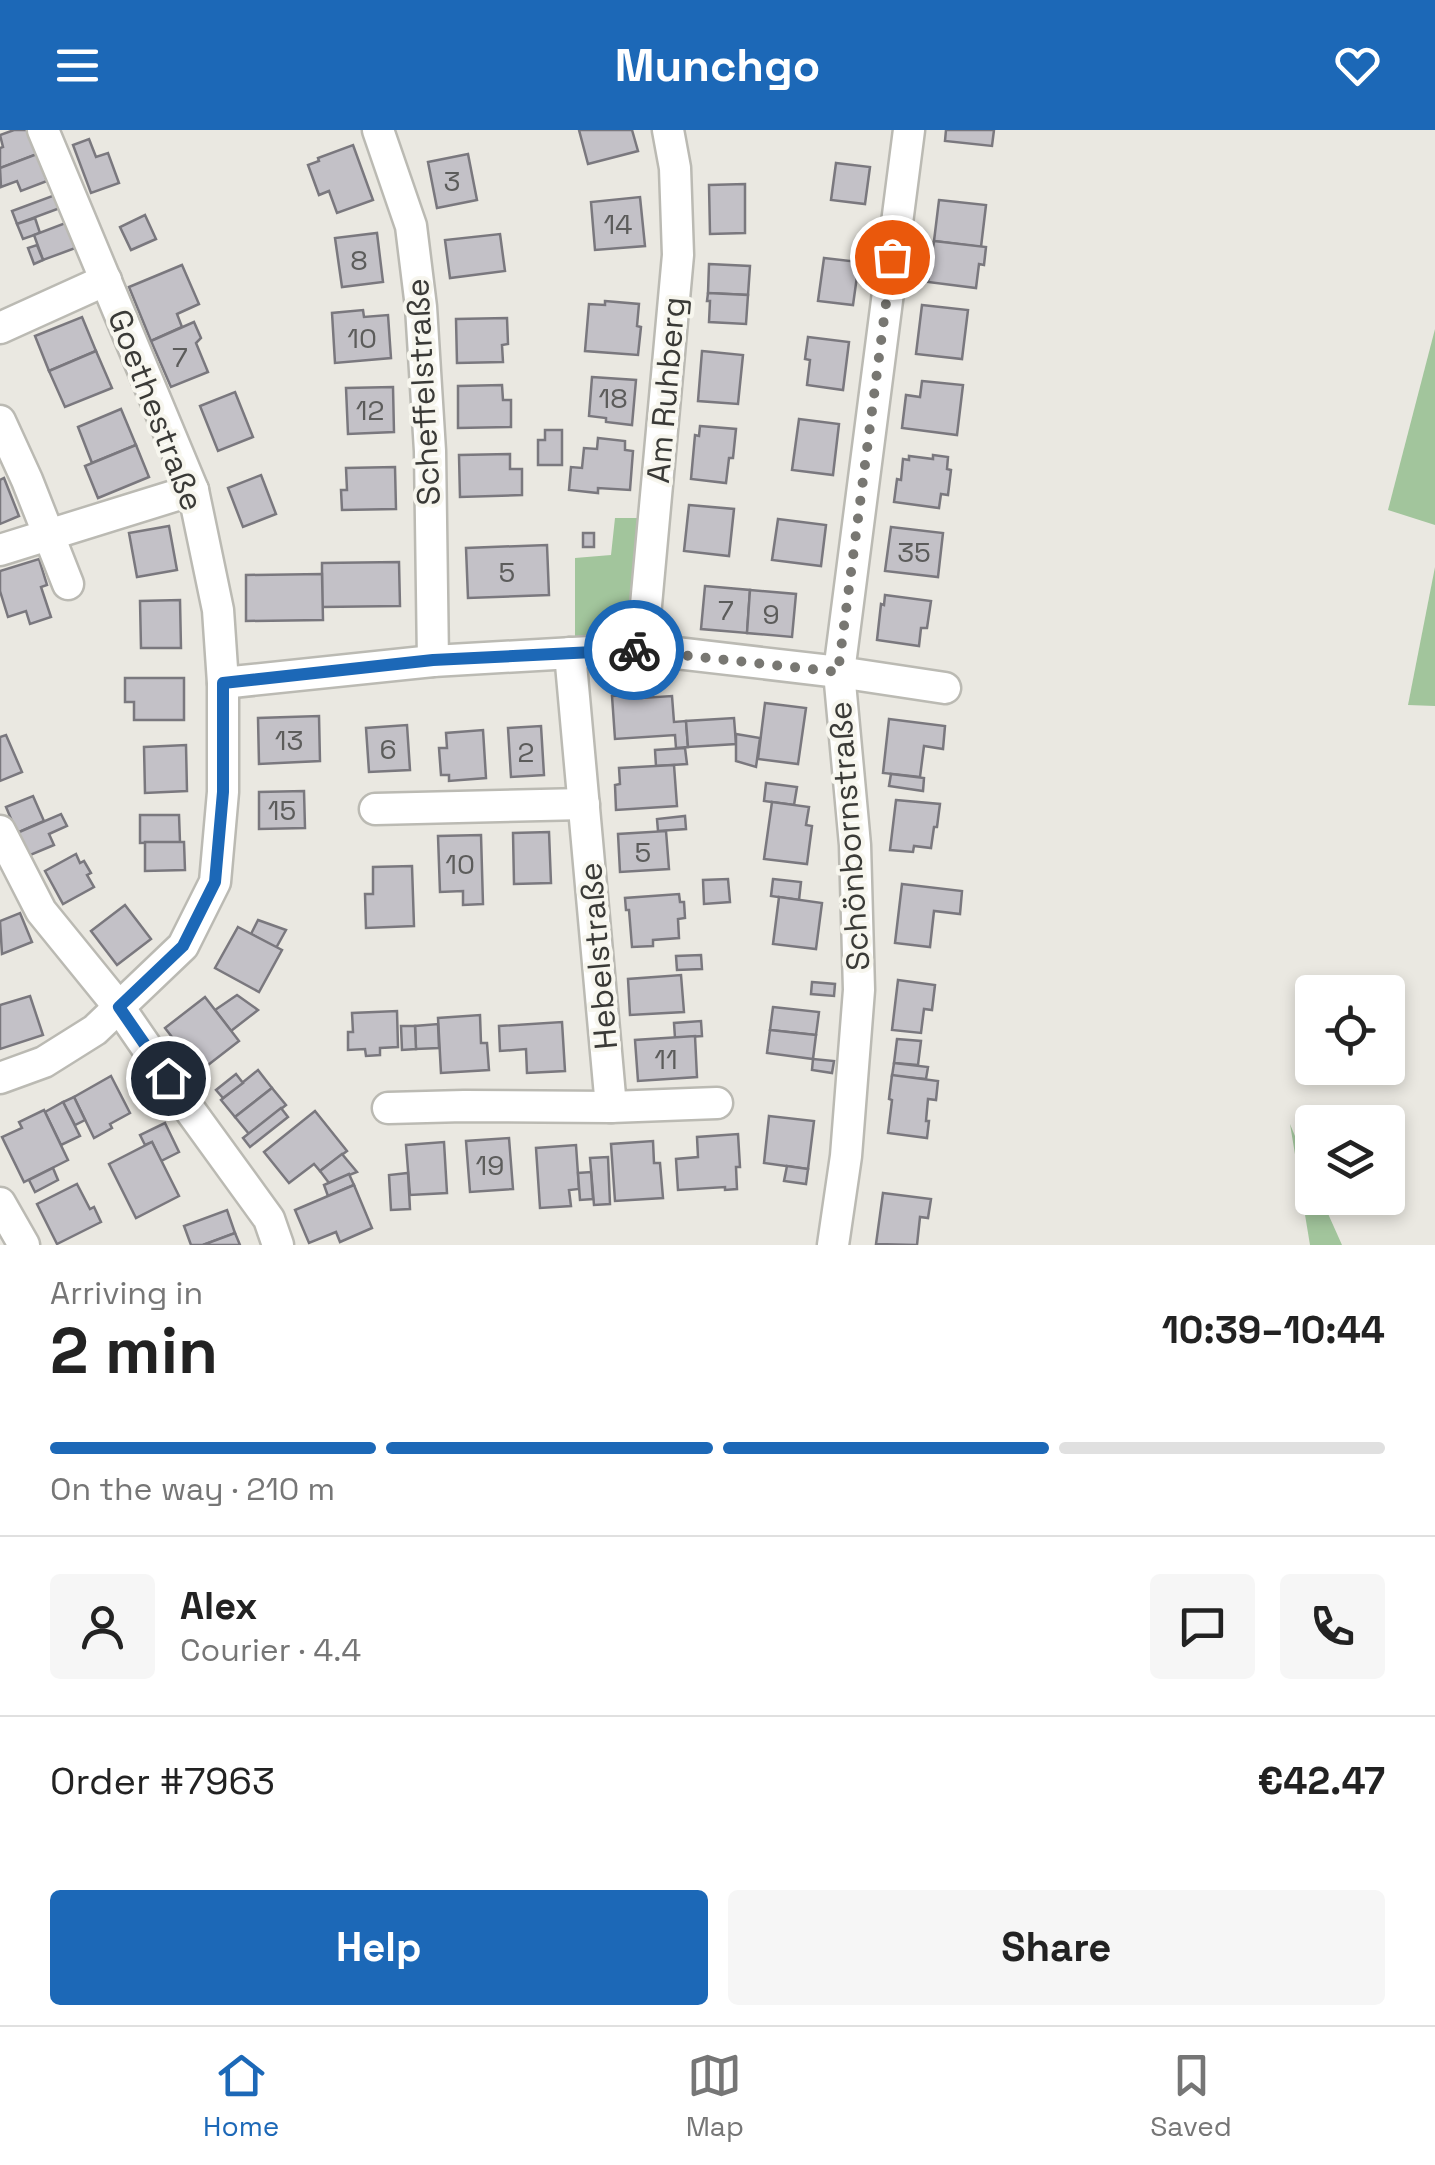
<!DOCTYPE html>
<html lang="en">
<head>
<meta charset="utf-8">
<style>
	:root { --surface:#fff; --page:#f6f6f6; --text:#222; --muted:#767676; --line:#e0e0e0; --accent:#1c68b7 }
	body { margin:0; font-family:"Space Grotesk",sans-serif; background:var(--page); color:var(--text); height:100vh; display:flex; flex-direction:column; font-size:38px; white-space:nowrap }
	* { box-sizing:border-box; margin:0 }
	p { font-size:32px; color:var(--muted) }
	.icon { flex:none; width:55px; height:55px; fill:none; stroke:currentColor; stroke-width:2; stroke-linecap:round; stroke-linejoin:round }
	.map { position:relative; height:1115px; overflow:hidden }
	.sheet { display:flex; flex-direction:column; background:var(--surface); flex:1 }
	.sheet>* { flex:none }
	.tools { position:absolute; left:1295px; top:845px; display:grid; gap:20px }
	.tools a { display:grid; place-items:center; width:110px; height:110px; border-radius:10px; background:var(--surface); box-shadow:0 5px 15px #0003; font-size:50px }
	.pin { position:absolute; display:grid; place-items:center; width:85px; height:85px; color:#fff; margin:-42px; border:5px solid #fff; border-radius:50%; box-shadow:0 2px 10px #0007 }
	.courier { position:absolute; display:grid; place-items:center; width:100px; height:100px; margin:-50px; border:8px solid #1c68b7; border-radius:50%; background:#fff; color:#222; box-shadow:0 2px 12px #0007 }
	.summary em { font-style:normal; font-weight:700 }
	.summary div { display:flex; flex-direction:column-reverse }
	.summary { display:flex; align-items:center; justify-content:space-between; height:170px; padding:0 50px }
	h1 { font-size:65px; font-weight:700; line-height:75px }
	.bar { display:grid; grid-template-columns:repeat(4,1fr); gap:15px 10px; align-content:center; height:120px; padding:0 50px }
	.bar i { height:12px; border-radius:8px; background:var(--line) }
	.bar .current { background:var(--accent) }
	.bar p { grid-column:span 4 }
	.line { display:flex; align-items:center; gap:25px; padding:0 50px; border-top:2px solid var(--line) }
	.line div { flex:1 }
	.round { display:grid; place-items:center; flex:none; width:105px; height:105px; border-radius:10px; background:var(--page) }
	.primary-button { display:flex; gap:20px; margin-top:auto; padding:20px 50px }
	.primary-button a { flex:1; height:115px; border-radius:10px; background:var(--accent); color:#fff; font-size:40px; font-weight:700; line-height:115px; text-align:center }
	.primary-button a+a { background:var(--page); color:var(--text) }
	header { display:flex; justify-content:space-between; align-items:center; height:130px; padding:0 50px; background:var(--accent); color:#fff; font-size:45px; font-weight:700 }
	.menu { display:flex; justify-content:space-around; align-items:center; height:140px; border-top:2px solid var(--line); background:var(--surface); font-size:28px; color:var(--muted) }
	.menu a { display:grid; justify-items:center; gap:5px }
	.menu .current { color:var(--accent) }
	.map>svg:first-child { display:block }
	.green { fill:#a2c59c }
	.building { fill:#c3c1c7; stroke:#7a787e; stroke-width:2.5 }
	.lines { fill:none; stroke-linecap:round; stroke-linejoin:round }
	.minor-casing { stroke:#bbbab3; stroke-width:35 }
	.minor { stroke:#fff; stroke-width:30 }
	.done { stroke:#787772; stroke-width:10; stroke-dasharray:0 18 }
	.route { stroke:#1c68b7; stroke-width:12 }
	.labels { text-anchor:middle; stroke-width:8; stroke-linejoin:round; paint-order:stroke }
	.number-label { font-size:28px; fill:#5c5c5b }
	.street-label { font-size:32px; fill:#3a3a37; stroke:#f7f6ee }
</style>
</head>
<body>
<header><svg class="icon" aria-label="menu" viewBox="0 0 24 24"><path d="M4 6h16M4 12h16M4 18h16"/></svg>Munchgo<svg class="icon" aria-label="heart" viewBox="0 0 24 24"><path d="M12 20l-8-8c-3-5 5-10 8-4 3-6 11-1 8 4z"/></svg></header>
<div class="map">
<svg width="1435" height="1115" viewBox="0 0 1435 1115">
	<rect width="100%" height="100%" fill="#eae8e1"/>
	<!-- green -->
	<g class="green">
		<path d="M1435,199V395L1388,380Z"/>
		<path d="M615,388H643L633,493C617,517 601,511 575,511V428L611,425Z"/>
		<path d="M1435,437V576L1408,575Z"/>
		<path d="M1290,994L1312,1047V1068H1321L1342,1115H1310Z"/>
	</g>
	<!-- building -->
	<g class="building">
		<path d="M14,0H28L37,24L0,38V18L3,17L0,5Z"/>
		<path d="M579,0H632L638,21L588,34Z"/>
		<path d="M946,0H994L992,16L945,11Z"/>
		<path d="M89,9L96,27L108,23L119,53L91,63L73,15Z"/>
		<path d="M353,15L373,70L337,83L329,61L319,65L308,35L319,31L318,28Z"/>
		<path d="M37,24L47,51L21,61L17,51L1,57L0,38Z"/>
		<path d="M468,24L477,70L437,78L428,32Z"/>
		<path d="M836,33L870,37L865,74L831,70Z"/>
		<path d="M745,54V103L710,104L709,55Z"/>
		<path d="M55,65L60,78L17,94L12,81Z"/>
		<path d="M640,67L645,116L595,120L591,72Z"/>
		<path d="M939,70L986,75L981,117L934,111Z"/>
		<path d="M145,85L156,109L131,120L120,97Z"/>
		<path d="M35,88L40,103L23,109L17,94Z"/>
		<path d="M68,92L78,117L43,130L34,105Z"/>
		<path d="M377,103L383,152L342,157L335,108Z"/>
		<path d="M500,104L505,141L450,148L445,110Z"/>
		<path d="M934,111L986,117L984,135L979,134L976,158L928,152Z"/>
		<path d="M37,115L43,130L34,134L28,118Z"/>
		<path d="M824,128L859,132L853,175L818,171Z"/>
		<path d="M709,134L750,136L748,165L708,163Z"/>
		<path d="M182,135L199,174L177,184L182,197L151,211L129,157Z"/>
		<path d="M708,163L748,165L746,194L709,192L710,171H707Z"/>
		<path d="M605,171L639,174L637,196L641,197L638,225L585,221L589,174L605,175Z"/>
		<path d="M922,175L968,180L962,229L916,224Z"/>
		<path d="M363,180L364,187L388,185L391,228L335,233L332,183Z"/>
		<path d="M82,187L96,221L49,241L35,206Z"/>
		<path d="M507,188L508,214L502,215L503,232L457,233L456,189Z"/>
		<path d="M194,192L201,208L196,213L208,242L171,257L151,211Z"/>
		<path d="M808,207L849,212L843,260L807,255L810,230L805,229Z"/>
		<path d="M96,221L112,258L65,277L49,241Z"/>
		<path d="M702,221L743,225L738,274L698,271Z"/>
		<path d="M592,247L636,250L632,295L606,292V288L589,286Z"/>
		<path d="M922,251L963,255L957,305L902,298L906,265L920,267Z"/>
		<path d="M502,255L503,270H511V297L458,298V256Z"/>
		<path d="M393,257L394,302L348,304L346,258Z"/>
		<path d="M235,262L253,307L218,321L200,276Z"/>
		<path d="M121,279L136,315L92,333L78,297Z"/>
		<path d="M799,289L839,294L833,345L792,340Z"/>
		<path d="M700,296L736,299L733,328H729L726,353L691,349L695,305L699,306Z"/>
		<path d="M545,300H562V335H538V310H545Z"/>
		<path d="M598,308L625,311V320L633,321L630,360L598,358V363L569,360L571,337L582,338L584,318L597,319Z"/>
		<path d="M136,315L149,347L98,368L85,336Z"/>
		<path d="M510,324V339H522V365L460,367L459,325Z"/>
		<path d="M933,325L948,327L947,339L951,340L948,365L941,364L939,378L894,372L897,349L901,350L903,329L909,330V326L933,329Z"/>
		<path d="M395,337L396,379L342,380L341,360H347L346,338Z"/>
		<path d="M261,345L276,384L243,397L228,358Z"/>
		<path d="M4,348L19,386L0,394V350Z"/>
		<path d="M689,375L734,379L729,426L684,421Z"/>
		<path d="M778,389L826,395L821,436L772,430Z"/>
		<path d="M169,396L177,440L137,447L129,403Z"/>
		<path d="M891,397L943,403L938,447L885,441Z"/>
		<rect x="583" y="403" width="11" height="14"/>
		<path d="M547,415L549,465L468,468L466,418Z"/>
		<path d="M39,429L47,455L41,457L51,487L30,494L26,481L8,487L0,461V441Z"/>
		<path d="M399,432L400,476L322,477V433Z"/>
		<path d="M322,444L323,490L246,491V445Z"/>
		<path d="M705,456L750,460L747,503L701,499Z"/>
		<path d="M750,460L796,464L792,507L747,503Z"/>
		<path d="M885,465L931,471L927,498H921L919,516L877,510L881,474L884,475Z"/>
		<path d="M180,470L181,518H141L140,471Z"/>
		<path d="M125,548H184V590H134V572H125Z"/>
		<path d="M642,564V568L672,566L674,592L686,591L688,617L676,618L675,605L615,609L612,566Z"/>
		<path d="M765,573L806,578L798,634L758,629Z"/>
		<path d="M319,586L320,631L259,634L258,588Z"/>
		<path d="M734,588L736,614L688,617L686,591Z"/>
		<path d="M889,589L945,596L943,619L924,616L920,647L883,643Z"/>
		<path d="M407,595L410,640L369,642L366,598Z"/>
		<path d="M541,596L544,645L511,647L508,598Z"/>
		<path d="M483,600L486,648L449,651V645H441L439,618H447L446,603Z"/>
		<path d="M736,604L760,608L756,637L736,631Z"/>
		<path d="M6,605L22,642L0,651V607Z"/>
		<path d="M186,615L187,661L145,663L144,617Z"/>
		<path d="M685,618L687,634L656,636L655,620Z"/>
		<path d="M674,635L677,676L616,680L615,655L620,654L619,638Z"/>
		<path d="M891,644L924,648L923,661L889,656Z"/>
		<path d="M766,653L797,657L794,675L764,671Z"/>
		<path d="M304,661L305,698L259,699V662Z"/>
		<path d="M33,666L44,691L17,703L6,677Z"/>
		<path d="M896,670L940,674L937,697H934L931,718L914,716L913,722L890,720Z"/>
		<path d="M772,672L809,677L806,695L812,696L807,734L764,729Z"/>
		<path d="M61,684L67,696L49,704L54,715L28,726L17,703Z"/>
		<path d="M140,685H179L180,712L140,713Z"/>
		<path d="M685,686L686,699L658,701L657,689Z"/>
		<path d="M666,701L669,739L620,742L618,704Z"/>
		<path d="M549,702L551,753L514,754L513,703Z"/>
		<path d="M481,705L483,774L463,775V761L440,762L438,706Z"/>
		<path d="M145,712H184L185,740L145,741Z"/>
		<path d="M76,724L80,733L84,731L91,743L87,745L94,757L63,774L45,741Z"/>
		<path d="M412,736L414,796L366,798L365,764H373V737Z"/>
		<path d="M728,749L730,772L704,774L703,750Z"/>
		<path d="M773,749L801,752L799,770L771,766Z"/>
		<path d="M902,754L962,761L960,784L934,781L930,817L895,813Z"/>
		<path d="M679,764L680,772H684L685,788L678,789L679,808L653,810V816L632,817L629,780H626L625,768Z"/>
		<path d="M779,767L822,773L816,819L773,814Z"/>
		<path d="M125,775L151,809L117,835L91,801Z"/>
		<path d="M20,783L32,812L2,824L0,791Z"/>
		<path d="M258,790L286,800L276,818L251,804Z"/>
		<path d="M238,797L282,820L259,862L215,838Z"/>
		<path d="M701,825L702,839L677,840L676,826Z"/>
		<path d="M681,845L684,882L630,885L628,849Z"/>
		<path d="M898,850L935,855L932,880L924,879L921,903L892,900Z"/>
		<path d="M812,852L835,854L834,866L811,864Z"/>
		<path d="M237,865L258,880L231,901L215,880Z"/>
		<path d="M30,866L43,905L0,919V875Z"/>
		<path d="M205,867L239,911L199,942L165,898Z"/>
		<path d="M773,877L819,882L816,905L770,900Z"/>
		<path d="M397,881L398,917L380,918V925L366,926L365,919L348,920V902H353L352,883Z"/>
		<path d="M480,885L481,913H487L489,940L441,943L438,888Z"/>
		<path d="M701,891L702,906L675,908L674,893Z"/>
		<path d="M562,892L565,941L527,943L526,919L500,921L499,896Z"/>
		<path d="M438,894L439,918L416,919L415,896Z"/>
		<path d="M401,896H415L416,919L402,920Z"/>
		<path d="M770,900L816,905L813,929L767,923Z"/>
		<path d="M695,906L697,947L638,951L635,910Z"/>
		<path d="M897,909L921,911L918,935L894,933Z"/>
		<path d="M813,929L834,931L832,943L812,940Z"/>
		<path d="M894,933L928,937L926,949L892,946Z"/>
		<path d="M258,940L272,958L235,987L221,970Z"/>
		<path d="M236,944L243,953L223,968L216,960Z"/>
		<path d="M892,945L938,951L936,970L928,969L926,991H929L927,1008L888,1003L892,970L889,969Z"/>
		<path d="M111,946L130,983L110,994L112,998L94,1008L74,967Z"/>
		<path d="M272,958L286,975L249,1004L235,987Z"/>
		<path d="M74,967L85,990L75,995L63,972Z"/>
		<path d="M63,972L80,1006L61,1015L45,982Z"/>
		<path d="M281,978L288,987L250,1017L243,1008Z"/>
		<path d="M44,980L68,1030L24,1052L2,1007L22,998L19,992Z"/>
		<path d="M315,981L347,1021L320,1041L314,1034L289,1053L264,1022Z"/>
		<path d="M769,986L814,991L808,1039L764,1033Z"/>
		<path d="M165,993L179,1022L161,1031L152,1012L145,1015L140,1005Z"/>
		<path d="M738,1004L740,1037H736L737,1059L725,1060V1057L678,1060L676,1029L698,1027L697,1007Z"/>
		<path d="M509,1008L513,1059L470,1062L466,1011Z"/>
		<path d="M653,1011L654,1033H660L663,1068L615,1071L611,1014Z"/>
		<path d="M152,1012L179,1066L136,1088L109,1034Z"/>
		<path d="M444,1012L447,1063L410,1065L406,1015Z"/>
		<path d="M576,1015L579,1059L569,1060L571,1076L540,1078L536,1018Z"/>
		<path d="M342,1024L357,1042L329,1053L320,1041Z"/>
		<path d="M608,1027L610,1074L594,1075L590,1028Z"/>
		<path d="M787,1036L808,1039L806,1054L784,1051Z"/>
		<path d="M53,1038L58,1050L35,1062L29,1050Z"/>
		<path d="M591,1042L593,1069L580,1070L578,1043Z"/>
		<path d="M408,1043L410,1079L391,1080L389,1045Z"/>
		<path d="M349,1044L354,1055L328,1066L324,1055Z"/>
		<path d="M77,1054L90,1079L94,1077L101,1092L57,1114L37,1074Z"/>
		<path d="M354,1055L372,1098L340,1112L336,1102L309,1113L295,1080Z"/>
		<path d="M883,1063L931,1069L928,1088L920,1087L917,1115L876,1114Z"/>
		<path d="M227,1080L235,1103L203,1115H191L184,1096Z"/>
		<path d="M235,1103L240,1115H203Z"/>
	</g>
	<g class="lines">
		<defs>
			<g id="minor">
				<path d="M378,0L411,96L421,177L430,321L433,531"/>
				<path d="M0,198L106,150"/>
				<path d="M0,291L27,350L68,454"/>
				<path d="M0,420L193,360"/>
				<path d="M642,519L678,125L675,38L668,0"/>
				<path d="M570,523L611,977L717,973"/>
				<path d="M223,553L433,531L642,519L839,542L945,558"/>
				<path d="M375,679L584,674"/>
				<path d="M0,701L41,781L119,877L187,976L269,1089L278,1115"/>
				<path d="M0,948L44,932L95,900L183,816L215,752L223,662V553L218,480L193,360L43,0"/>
				<path d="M388,978L464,976L611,977"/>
				<path d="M0,1073L24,1115"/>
				<path d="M833,1115L846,1026L859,860L855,715L839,542L909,0"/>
			</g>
		</defs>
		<!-- minor casing -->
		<use href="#minor" class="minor-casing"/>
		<!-- minor -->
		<use href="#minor" class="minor"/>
	</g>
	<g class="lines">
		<!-- done -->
		<path class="done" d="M634,520L838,542L892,127"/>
		<!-- route -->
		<path class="route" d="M168,948L119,877L183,816L215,752L223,662V553L433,530L634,520"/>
	</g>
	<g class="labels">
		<!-- number labels -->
		<g class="number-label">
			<text x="452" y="61">3</text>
			<text x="618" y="104">14</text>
			<text x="359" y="140">8</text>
			<text x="362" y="218">10</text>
			<text x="180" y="237">7</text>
			<text x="613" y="278">18</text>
			<text x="370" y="290">12</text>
			<text x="914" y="432">35</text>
			<text x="507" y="452">5</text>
			<text x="726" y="490">7</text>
			<text x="771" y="494">9</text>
			<text x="289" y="620">13</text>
			<text x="388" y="629">6</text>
			<text x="526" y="632">2</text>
			<text x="282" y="690">15</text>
			<text x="643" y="732">5</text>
			<text x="460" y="744">10</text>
			<text x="666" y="939">11</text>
			<text x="490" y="1045">19</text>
		</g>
		<!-- street labels -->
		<g class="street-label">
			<text transform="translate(666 260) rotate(-85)" y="11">Am Ruhberg</text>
			<text transform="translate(423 262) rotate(-93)" y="11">Scheffelstraße</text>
			<text transform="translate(156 280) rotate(69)" y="11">Goethestraße</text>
			<text transform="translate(849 706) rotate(-94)" y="11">Schönbornstraße</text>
			<text transform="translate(598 826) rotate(-95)" y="11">Hebelstraße</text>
		</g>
	</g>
</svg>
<div class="tools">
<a><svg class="icon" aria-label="locate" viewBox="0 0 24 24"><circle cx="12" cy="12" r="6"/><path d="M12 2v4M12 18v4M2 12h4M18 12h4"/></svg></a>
<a><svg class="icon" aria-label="layers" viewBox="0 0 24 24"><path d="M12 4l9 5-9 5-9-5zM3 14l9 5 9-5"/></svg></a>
</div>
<div class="pin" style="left:892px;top:127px;background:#ea580c"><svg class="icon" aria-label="bag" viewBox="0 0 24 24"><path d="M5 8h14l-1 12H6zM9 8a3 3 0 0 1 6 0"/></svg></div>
<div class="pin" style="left:168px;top:948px;background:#1f2937"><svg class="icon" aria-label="home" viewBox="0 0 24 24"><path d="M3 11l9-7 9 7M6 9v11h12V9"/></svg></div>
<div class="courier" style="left:634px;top:520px"><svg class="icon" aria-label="bike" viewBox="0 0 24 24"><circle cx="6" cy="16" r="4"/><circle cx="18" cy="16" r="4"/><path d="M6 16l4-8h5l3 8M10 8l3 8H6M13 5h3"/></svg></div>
</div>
<section class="sheet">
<div class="summary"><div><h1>2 min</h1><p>Arriving in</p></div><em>10:39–10:44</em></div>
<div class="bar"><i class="current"></i><i class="current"></i><i class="current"></i><i></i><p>On the way · 210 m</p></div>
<div class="line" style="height:180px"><a class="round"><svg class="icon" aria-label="person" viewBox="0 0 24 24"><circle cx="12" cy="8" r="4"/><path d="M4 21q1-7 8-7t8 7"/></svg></a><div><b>Alex</b><p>Courier · 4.4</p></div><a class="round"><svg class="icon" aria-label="chat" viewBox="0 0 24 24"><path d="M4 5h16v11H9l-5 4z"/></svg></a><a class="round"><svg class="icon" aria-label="phone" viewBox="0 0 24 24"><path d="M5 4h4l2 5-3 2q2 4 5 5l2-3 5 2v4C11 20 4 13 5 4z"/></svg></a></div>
<div class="line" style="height:130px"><div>Order #7963</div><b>€42.47</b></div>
<div class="primary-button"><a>Help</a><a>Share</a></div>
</section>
<nav class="menu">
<a class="current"><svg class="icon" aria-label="home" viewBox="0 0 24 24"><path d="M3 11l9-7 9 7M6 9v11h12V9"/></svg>Home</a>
<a><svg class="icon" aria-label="map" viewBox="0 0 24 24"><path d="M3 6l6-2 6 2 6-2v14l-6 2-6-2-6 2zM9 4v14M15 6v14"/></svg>Map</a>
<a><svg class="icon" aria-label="saved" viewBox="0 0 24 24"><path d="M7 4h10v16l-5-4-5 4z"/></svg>Saved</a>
</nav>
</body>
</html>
